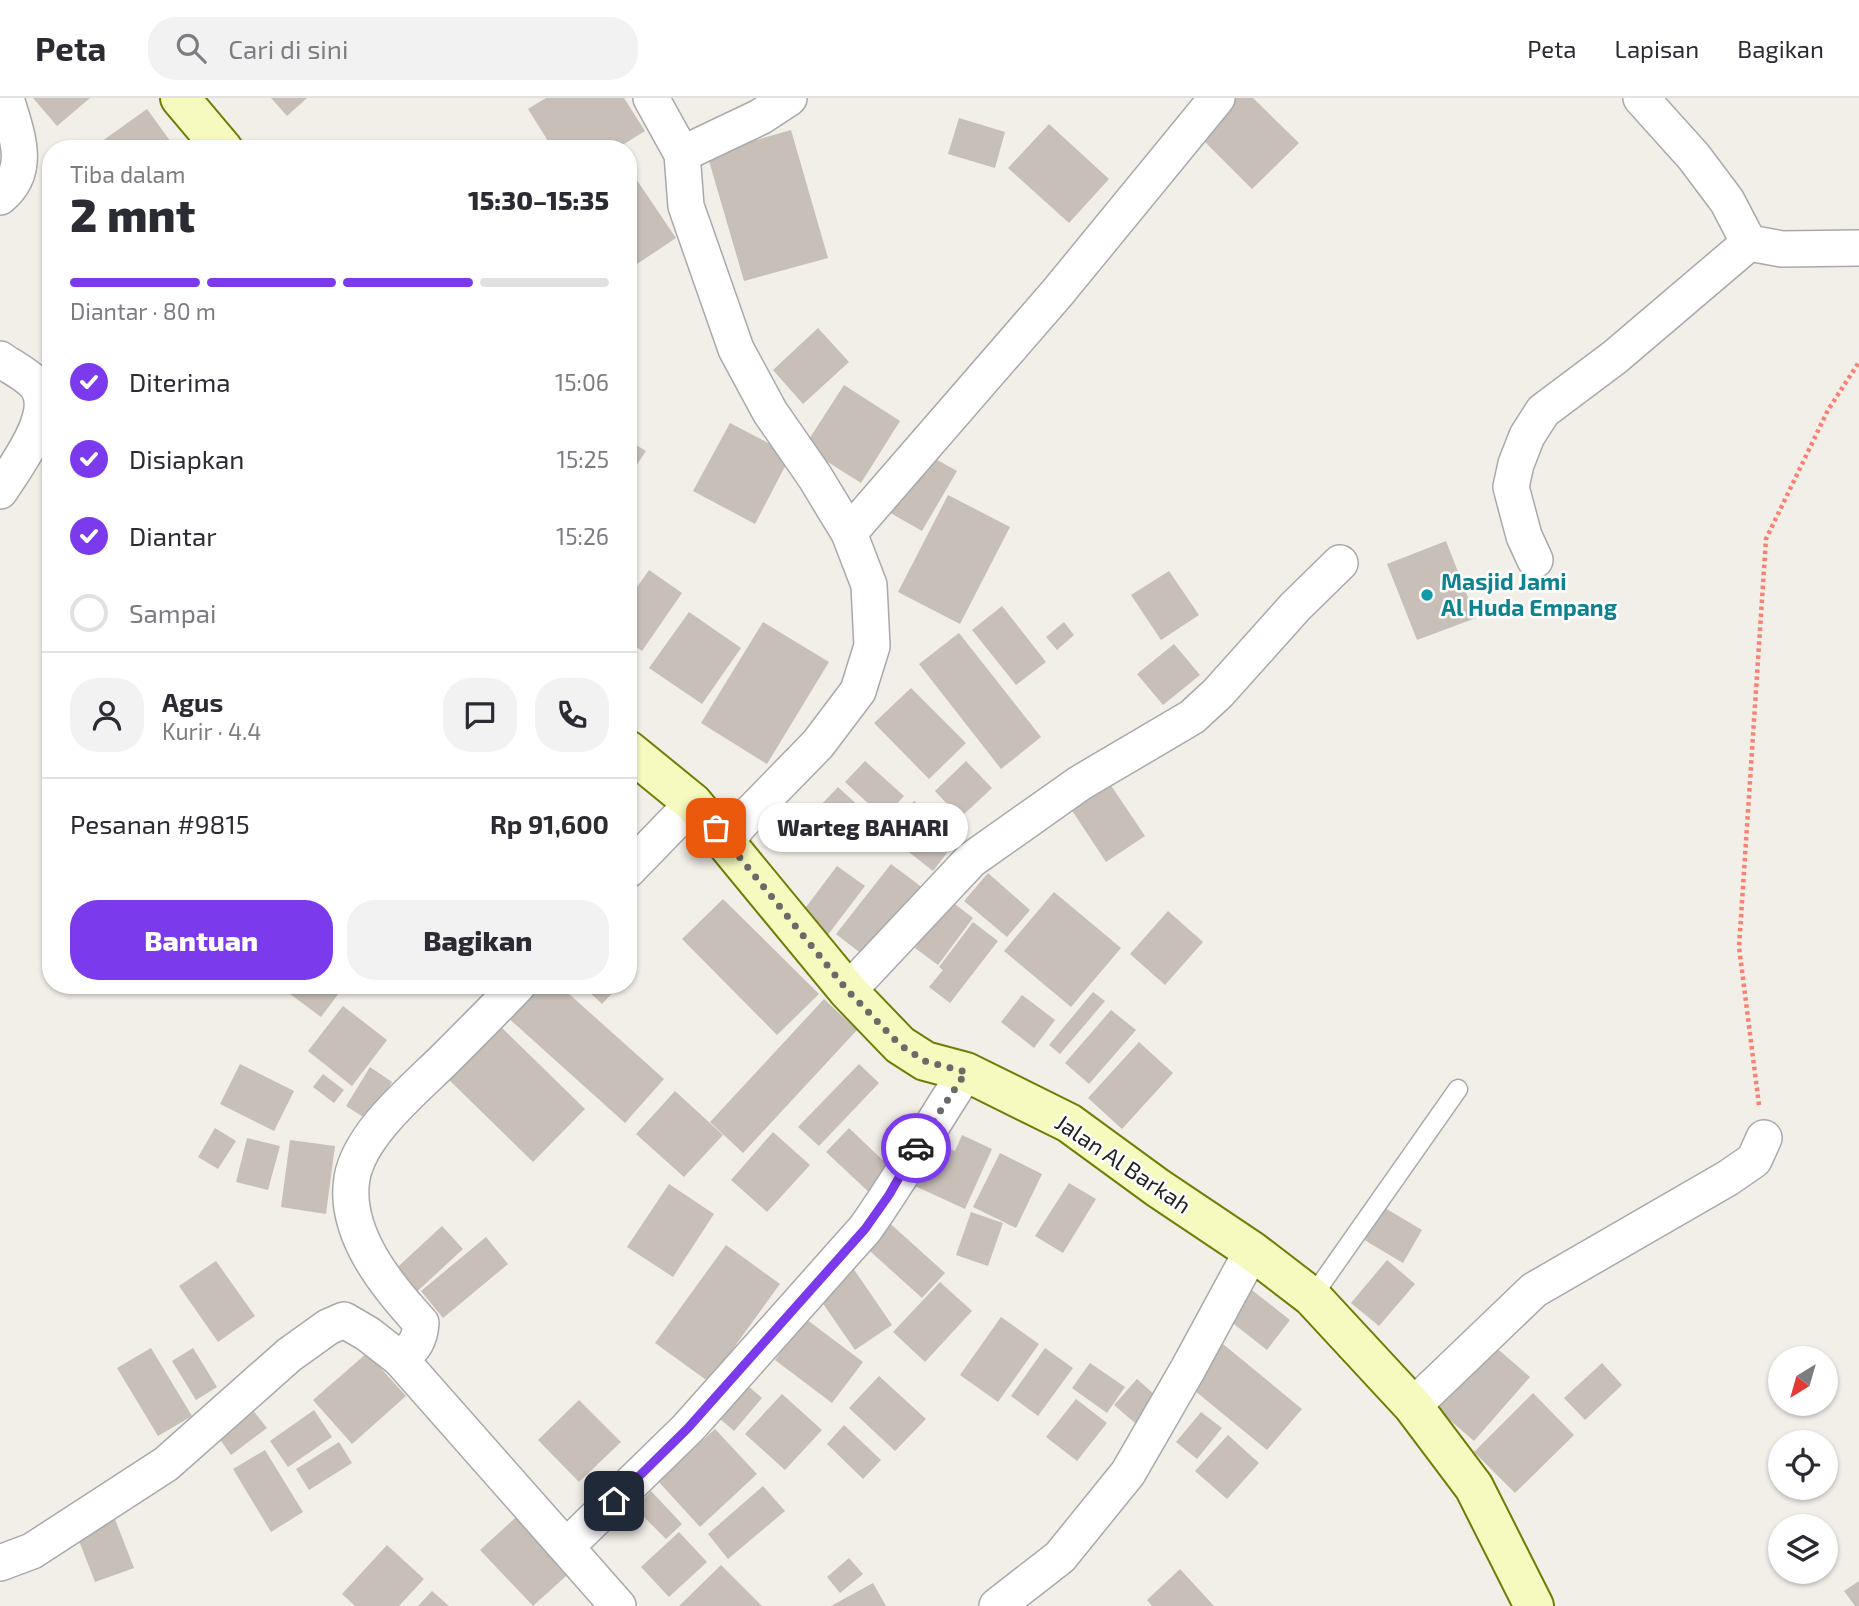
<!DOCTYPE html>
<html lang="id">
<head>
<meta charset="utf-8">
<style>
	:root { --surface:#fff; --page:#f2f2f3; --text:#2b2b33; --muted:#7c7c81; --line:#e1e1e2; --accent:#7c3aed }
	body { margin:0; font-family:"Exo 2",sans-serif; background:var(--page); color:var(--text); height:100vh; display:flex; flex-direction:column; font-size:26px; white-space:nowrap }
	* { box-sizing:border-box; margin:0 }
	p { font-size:23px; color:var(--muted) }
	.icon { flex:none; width:38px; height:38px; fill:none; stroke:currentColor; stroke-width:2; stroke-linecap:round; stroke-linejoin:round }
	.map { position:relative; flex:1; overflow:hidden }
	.side { position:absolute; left:42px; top:42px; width:595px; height:854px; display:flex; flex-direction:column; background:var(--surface); border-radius:28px; box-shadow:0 2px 5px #0004 }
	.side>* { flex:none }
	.needle { width:46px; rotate:217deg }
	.fabs { position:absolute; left:1768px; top:1248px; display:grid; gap:14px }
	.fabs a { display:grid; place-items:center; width:70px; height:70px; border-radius:50%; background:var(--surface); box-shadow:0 2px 5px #0004; font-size:35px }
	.pin { position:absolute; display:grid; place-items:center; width:60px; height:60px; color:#fff; margin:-30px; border-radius:14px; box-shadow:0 4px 10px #0006 }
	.courier { position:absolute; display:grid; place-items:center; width:70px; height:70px; margin:-35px; border:5px solid #7c3aed; border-radius:50%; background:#fff; color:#222; box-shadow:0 2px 9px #0007 }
	.bubble { position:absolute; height:49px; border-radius:24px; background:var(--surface); box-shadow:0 2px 5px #0004; font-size:23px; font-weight:800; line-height:49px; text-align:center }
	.head em { font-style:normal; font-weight:800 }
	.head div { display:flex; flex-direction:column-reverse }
	.head { display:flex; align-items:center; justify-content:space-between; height:119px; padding:0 28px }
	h1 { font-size:46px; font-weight:800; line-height:52px }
	.bar { display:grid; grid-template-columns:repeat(4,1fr); gap:10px 7px; align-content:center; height:84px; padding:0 28px }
	.bar i { height:9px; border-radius:5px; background:var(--line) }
	.bar .active { background:var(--accent) }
	.bar p { grid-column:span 4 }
	.line { display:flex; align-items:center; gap:18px; padding:0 28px; border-top:2px solid var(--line) }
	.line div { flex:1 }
	.round { display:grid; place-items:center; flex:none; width:74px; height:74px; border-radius:28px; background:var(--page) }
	ol { padding:0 28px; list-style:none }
	li { display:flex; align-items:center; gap:21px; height:77px }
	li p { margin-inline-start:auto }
	li .icon { padding:7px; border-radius:50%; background:var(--accent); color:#fff; stroke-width:4 }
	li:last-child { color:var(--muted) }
	li i { width:38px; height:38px; border:4px solid var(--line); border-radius:50% }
	.primary-button { display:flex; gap:14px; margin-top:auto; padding:14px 28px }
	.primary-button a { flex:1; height:80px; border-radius:28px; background:var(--accent); color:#fff; font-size:28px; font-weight:800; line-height:80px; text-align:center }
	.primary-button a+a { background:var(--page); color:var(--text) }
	header { display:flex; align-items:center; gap:42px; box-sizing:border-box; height:98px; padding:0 35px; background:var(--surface); border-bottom:2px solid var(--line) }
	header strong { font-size:33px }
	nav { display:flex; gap:38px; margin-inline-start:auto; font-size:24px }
	.search { width:490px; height:63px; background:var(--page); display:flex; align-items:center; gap:18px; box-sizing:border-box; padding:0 24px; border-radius:28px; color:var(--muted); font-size:26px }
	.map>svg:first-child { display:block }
	.building { fill:#c7bfb8 }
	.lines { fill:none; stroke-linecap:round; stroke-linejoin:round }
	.lane-casing { stroke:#a9a9a9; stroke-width:21 }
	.street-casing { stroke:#a9a9a9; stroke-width:38 }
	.secondary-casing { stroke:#707d05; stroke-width:42 }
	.path { stroke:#fa8072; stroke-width:4.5; stroke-dasharray:3.5 3.5; stroke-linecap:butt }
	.lane { stroke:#fff; stroke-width:18 }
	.street { stroke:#fff; stroke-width:35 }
	.secondary { stroke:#f7fabf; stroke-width:38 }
	.done { stroke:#6b6a68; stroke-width:7; stroke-dasharray:0 12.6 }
	.route { stroke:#7c3aed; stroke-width:9 }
	.culture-dot { fill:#0f9aa8; stroke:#fff; stroke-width:2.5 }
	.labels { text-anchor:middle; stroke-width:5; stroke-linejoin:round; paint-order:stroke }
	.culture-label { font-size:23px; font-weight:bold; fill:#0d838f; stroke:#fff; text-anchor:start }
	.street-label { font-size:23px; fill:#222; stroke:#fff }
</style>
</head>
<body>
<header>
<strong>Peta</strong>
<div class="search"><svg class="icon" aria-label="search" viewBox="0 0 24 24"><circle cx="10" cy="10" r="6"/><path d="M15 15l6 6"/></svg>Cari di sini</div>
<nav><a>Peta</a><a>Lapisan</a><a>Bagikan</a></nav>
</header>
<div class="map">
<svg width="1859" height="1508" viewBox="0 0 1859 1508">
	<rect width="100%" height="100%" fill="#f2efe9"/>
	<!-- building -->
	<g class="building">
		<path d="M33,0H90L57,28Z"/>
		<path d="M271,0H307L287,18Z"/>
		<path d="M546,0H624L645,33L616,51H553L528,11Z"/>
		<path d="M1232,0H1253L1299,45L1252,91L1196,35Z"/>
		<path d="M147,11L176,51H91Z"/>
		<path d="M959,20L1005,34L995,70L948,56Z"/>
		<path d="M1049,26L1109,81L1069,125L1008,70Z"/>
		<path d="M791,32L828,160L744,183L707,56Z"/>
		<path d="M628,69L676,140L628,172Z"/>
		<path d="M818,230L849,264L803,306L773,272Z"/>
		<path d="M844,287L900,323L861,385L804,349Z"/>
		<path d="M730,325L791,357L755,426L693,393Z"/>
		<path d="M628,342L646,353L628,380Z"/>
		<path d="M921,353L957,373L922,433L887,413Z"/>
		<path d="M948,397L1010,429L960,526L898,494Z"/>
		<path d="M1446,443L1476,520L1417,542L1387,466Z"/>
		<path d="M649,472L682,495L642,553L628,543V502Z"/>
		<path d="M1169,473L1199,517L1161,542L1131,497Z"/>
		<path d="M1002,508L1046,564L1016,587L972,532Z"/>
		<path d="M689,514L741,550L702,606L649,570Z"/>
		<path d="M763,524L829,564L767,666L701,625Z"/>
		<path d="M1064,524L1074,537L1057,552L1046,539Z"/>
		<path d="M959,535L1041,639L1001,671L919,566Z"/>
		<path d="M1174,546L1200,577L1163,607L1137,576Z"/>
		<path d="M911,590L966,645L929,681L874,625Z"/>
		<path d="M865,663L904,698L884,720L845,684Z"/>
		<path d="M966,663L992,690L960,720L935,693Z"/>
		<path d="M1110,686L1145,738L1106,764L1071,711Z"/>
		<path d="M838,689L877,725L857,746L818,710Z"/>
		<path d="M914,703L960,738L933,773L887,737Z"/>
		<path d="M891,766L927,793L872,864L836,836Z"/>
		<path d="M837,768L865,788L827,838L800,817Z"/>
		<path d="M988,775L1030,812L1007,839L964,803Z"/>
		<path d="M1054,794L1121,850L1071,909L1004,853Z"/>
		<path d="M723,801L819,896L777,937L682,841Z"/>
		<path d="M951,803L973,820L938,867L915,850Z"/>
		<path d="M1168,813L1203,844L1165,887L1130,856Z"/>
		<path d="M973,824L998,843L950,905L929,889L943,872L939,869Z"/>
		<path d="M296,887H345L321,919L290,896Z"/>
		<path d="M534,887H559L664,981L625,1025L506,918Z"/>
		<path d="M582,887H620L602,906Z"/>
		<path d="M1093,894L1105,903L1060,956L1049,947Z"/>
		<path d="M1022,897L1055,922L1034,950L1001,924Z"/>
		<path d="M824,901L857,932L743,1055L710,1024Z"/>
		<path d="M343,908L387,942L352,988L308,953Z"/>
		<path d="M1111,912L1136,932L1089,986L1065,965Z"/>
		<path d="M495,923L585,1011L533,1064L443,976Z"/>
		<path d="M1139,944L1173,975L1122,1031L1088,1000Z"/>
		<path d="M240,966L294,993L274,1033L220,1006Z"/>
		<path d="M859,966L879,985L819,1048L798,1029Z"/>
		<path d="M370,969L392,984L368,1022L346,1008Z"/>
		<path d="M323,976L344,992L334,1005L313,989Z"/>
		<path d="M675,993L723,1037L684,1079L636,1036Z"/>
		<path d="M215,1030L236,1043L218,1071L198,1059Z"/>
		<path d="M849,1030L894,1073L872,1097L826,1054Z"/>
		<path d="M773,1034L810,1067L767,1114L731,1082Z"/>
		<path d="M962,1037L992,1051L965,1111L915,1088L935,1044L955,1053Z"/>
		<path d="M247,1040L280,1048L268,1092L236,1084Z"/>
		<path d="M290,1042L335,1048L326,1116L281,1109Z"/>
		<path d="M1000,1055L1042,1076L1016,1130L973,1109Z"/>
		<path d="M1069,1085L1096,1101L1063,1155L1035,1138Z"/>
		<path d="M669,1086L714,1116L673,1179L627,1149Z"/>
		<path d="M1380,1107L1422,1132L1403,1165L1361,1140Z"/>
		<path d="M971,1114L1003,1125L988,1168L956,1157Z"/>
		<path d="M884,1120L945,1175L922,1200L861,1145Z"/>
		<path d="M442,1128L463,1151L409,1201L388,1178Z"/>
		<path d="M486,1139L508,1166L443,1220L421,1193Z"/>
		<path d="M726,1147L780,1186L709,1284L655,1245Z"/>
		<path d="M1387,1162L1415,1186L1379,1228L1351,1205Z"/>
		<path d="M216,1163L255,1218L218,1244L179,1188Z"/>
		<path d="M853,1170L892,1227L855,1252L815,1194Z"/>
		<path d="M940,1184L972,1213L925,1264L893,1234Z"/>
		<path d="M1248,1189L1290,1222L1267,1252L1225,1219Z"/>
		<path d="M1001,1219L1039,1246L998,1304L960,1277Z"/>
		<path d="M806,1221L863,1264L832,1305L775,1262Z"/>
		<path d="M1485,1240L1530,1279L1474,1343L1429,1304Z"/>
		<path d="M1223,1246L1302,1311L1267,1352L1189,1288Z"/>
		<path d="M151,1250L192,1318L158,1338L117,1270Z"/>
		<path d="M193,1250L217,1289L196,1302L172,1263Z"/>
		<path d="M1045,1250L1073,1270L1038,1318L1011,1298Z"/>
		<path d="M367,1255L406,1298L352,1346L313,1302Z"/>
		<path d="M1090,1265L1125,1289L1107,1315L1072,1290Z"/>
		<path d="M1602,1265L1622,1287L1585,1322L1564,1300Z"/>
		<path d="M879,1278L926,1321L895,1353L849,1310Z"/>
		<path d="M1137,1281L1164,1305L1142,1331L1114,1307Z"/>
		<path d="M747,1287L762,1300L734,1333L719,1320Z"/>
		<path d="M1533,1295L1574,1337L1515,1395L1474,1354Z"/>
		<path d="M782,1296L822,1332L785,1372L745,1336Z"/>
		<path d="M1076,1301L1107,1325L1077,1363L1046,1339Z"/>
		<path d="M579,1302L621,1344L579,1384L538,1342Z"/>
		<path d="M249,1307L267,1330L231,1357L214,1333Z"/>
		<path d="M314,1312L332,1339L288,1369L270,1343Z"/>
		<path d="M1201,1314L1222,1330L1197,1361L1176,1344Z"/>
		<path d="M844,1327L881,1362L863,1381L827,1346Z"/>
		<path d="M715,1331L757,1376L700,1429L658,1383Z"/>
		<path d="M1228,1337L1259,1365L1227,1401L1195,1373Z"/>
		<path d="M339,1344L352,1365L309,1392L296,1371Z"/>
		<path d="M265,1352L303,1414L271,1434L233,1371Z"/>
		<path d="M763,1388L785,1413L728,1461L708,1436Z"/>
		<path d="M651,1393L682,1426L666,1441L635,1410Z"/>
		<path d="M524,1412L576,1469L533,1508L480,1452Z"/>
		<path d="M113,1416L134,1470L95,1484L74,1430Z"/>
		<path d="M679,1434L707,1464L669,1499L641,1469Z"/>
		<path d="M387,1447L424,1481L399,1508H355L342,1496Z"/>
		<path d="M849,1460L863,1476L840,1495L827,1479Z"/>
		<path d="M721,1467L762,1508H679Z"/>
		<path d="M1180,1471L1214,1508H1152L1147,1502Z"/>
		<path d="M1859,1483V1508H1855L1844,1493Z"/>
		<path d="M873,1485L886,1508H831Z"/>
		<path d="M432,1493L449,1508H418Z"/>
	</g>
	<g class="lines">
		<defs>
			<path id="lane" d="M1312,1199L1458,991"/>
			<g id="street">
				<path d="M651,0L682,56L686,108L736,251L770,314L815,379L849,435L869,487L872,548L858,593L818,646L738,728L727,744"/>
				<path d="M1641,0L1694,59L1727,103L1749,145L1782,151L1859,150"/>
				<path d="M682,56L760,19L789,0"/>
				<path d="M0,99C33,72 16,35 6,0"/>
				<path d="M0,261C11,269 28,277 36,287C58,315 15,369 0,393"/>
				<path d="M849,435L1058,194L1217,0"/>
				<path d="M1535,462L1524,438L1511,389L1516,366L1527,338L1543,313L1615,259L1749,145"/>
				<path d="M628,772L693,705"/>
				<path d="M848,893L971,762L1080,685L1192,619L1218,595L1295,509L1340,465"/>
				<path d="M400,1261C414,1250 420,1242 421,1225C387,1188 343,1135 352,1080C360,1035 415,991 446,960C470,936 494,912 518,887"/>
				<path d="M1413,1308L1534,1192L1728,1080L1754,1062L1764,1040"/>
				<path d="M567,1448L688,1330L865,1131C901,1080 932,1026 966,974"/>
				<path d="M0,1465L32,1453L166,1366L289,1257L328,1229L344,1222L368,1236L400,1261L618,1508"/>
				<path d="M997,1508L1060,1459L1128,1375L1188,1271L1252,1153"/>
			</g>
			<g id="secondary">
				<path d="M180,0L223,51"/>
				<path d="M628,652L693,705L848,893L900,947L925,963L966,974L1069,1025L1158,1090L1252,1153L1312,1199L1413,1308L1474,1389L1534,1508"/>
			</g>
		</defs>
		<!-- lane casing -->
		<use href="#lane" class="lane-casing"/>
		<!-- street casing -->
		<use href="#street" class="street-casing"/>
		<!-- secondary casing -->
		<use href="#secondary" class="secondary-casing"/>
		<!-- path -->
		<path class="path" d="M1759,1007L1739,849L1766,441L1828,312L1859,264"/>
		<!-- lane -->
		<use href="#lane" class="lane"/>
		<!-- street -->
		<use href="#street" class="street"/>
		<!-- secondary -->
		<use href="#secondary" class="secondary"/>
	</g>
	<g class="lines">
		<!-- done -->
		<path class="done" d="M716,730L848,893L900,947L925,963L966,974L916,1050"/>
		<!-- route -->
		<path class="route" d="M614,1403L688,1330L865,1131L889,1097L916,1050"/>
	</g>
	<!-- markers -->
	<circle class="culture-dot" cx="1427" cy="497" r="7"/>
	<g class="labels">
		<!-- culture labels -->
		<g class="culture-label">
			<text x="1441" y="492">Masjid Jami<tspan x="1441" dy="26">Al Huda Empang</tspan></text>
		</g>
		<!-- street labels -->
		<g class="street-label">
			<text transform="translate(1123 1066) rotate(34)" y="8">Jalan Al Barkah</text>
		</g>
	</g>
</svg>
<div class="fabs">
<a><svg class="needle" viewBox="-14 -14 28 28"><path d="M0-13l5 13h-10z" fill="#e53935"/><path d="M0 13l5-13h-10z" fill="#7c7c81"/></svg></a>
<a><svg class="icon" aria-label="locate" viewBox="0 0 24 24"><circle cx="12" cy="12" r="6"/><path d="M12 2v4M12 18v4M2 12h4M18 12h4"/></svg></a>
<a><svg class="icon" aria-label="layers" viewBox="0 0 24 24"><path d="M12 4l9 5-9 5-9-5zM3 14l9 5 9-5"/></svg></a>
</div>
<div class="pin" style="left:716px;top:730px;background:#ea580c"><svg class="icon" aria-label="bag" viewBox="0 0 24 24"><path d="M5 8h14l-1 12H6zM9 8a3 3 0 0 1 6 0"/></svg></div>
<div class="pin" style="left:614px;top:1403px;background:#1f2937"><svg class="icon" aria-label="home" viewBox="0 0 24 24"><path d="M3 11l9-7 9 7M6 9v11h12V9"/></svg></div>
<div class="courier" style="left:916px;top:1050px"><svg class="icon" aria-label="car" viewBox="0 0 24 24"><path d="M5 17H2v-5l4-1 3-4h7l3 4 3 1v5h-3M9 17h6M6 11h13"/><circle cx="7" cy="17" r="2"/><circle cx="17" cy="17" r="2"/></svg></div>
<div class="bubble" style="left:758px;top:705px;width:210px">Warteg BAHARI</div>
<section class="side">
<div class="head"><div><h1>2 mnt</h1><p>Tiba dalam</p></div><em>15:30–15:35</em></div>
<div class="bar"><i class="active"></i><i class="active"></i><i class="active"></i><i></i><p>Diantar · 80 m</p></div>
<ol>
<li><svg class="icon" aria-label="check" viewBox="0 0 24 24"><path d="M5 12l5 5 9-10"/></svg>Diterima<p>15:06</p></li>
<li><svg class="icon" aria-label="check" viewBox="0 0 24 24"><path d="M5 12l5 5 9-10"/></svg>Disiapkan<p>15:25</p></li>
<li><svg class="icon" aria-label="check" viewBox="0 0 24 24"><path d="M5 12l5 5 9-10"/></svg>Diantar<p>15:26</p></li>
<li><i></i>Sampai</li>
</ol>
<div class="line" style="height:126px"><a class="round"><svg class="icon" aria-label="person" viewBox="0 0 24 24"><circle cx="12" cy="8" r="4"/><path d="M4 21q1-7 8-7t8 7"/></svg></a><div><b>Agus</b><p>Kurir · 4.4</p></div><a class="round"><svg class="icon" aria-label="chat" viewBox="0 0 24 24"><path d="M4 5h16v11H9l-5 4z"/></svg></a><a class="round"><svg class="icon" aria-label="phone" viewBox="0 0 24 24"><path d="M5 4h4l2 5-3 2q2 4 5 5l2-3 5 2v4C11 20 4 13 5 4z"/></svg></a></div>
<div class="line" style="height:91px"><div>Pesanan #9815</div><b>Rp 91,600</b></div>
<div class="primary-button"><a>Bantuan</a><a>Bagikan</a></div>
</section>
</div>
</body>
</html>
